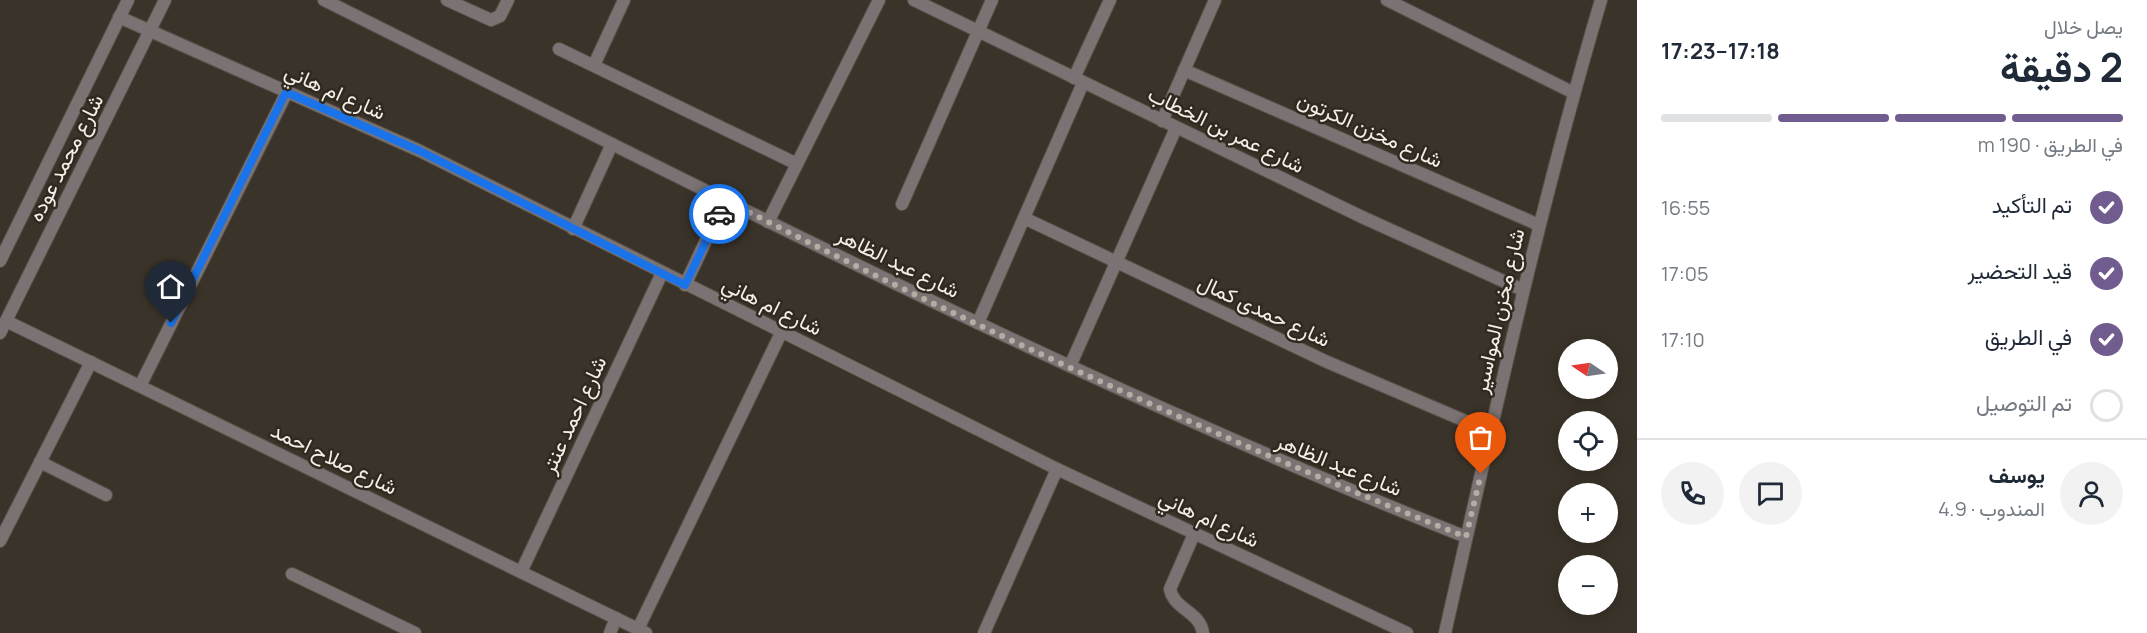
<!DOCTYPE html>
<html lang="ar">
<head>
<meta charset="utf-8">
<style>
	:root { --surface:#fff; --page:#f2f2f3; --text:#1f2937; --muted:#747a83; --line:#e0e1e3; --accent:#715c8f }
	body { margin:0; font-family:Manrope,Vazirmatn,sans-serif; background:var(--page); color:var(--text); direction:rtl; height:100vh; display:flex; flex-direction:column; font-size:22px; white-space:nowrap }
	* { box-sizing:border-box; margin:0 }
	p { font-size:20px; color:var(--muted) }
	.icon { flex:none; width:33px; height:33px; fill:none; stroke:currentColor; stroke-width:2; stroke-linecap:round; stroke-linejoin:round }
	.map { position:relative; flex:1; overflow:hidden; direction:ltr }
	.panel { display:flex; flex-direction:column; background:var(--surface); width:510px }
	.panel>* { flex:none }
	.needle { width:39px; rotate:283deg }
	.tools { position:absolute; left:1558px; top:339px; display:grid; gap:12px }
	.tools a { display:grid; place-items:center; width:60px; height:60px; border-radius:50%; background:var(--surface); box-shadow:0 3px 15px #0003; font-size:30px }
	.pin { position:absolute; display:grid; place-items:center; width:51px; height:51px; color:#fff; margin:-62px -26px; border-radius:50% 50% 50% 0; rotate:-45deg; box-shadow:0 0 6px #0007 }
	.pin .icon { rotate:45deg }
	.courier { position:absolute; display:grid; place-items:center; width:60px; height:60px; margin:-30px; border:4px solid #1a73e8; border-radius:50%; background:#fff; color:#222; box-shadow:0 2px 8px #0007 }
	.headline em { font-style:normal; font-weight:700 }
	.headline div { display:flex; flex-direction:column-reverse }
	.headline { display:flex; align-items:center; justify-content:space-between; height:102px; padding:0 24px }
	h1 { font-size:39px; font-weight:700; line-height:45px }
	.bar { display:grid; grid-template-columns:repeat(4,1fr); gap:9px 6px; align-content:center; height:72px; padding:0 24px }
	.bar i { height:8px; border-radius:4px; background:var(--line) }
	.bar .active { background:var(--accent) }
	.bar p { grid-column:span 4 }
	.line { display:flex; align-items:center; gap:15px; padding:0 24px; border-top:2px solid var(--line) }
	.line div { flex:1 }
	.round { display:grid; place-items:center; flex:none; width:63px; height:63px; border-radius:32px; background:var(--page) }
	ol { padding:0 24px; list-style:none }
	li { display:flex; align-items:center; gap:18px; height:66px }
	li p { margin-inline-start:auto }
	li .icon { padding:6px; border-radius:50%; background:var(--accent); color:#fff; stroke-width:4 }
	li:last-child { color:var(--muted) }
	li i { width:33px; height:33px; border:3px solid var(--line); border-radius:50% }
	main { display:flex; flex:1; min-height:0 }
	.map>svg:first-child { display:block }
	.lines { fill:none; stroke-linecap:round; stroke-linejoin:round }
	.street-casing { stroke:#585148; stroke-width:14 }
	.street { stroke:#7b7373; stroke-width:12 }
	.done { stroke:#b2ada5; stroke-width:6; stroke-dasharray:0 10.8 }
	.route { stroke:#1a73e8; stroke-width:8 }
	.labels { text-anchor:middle; stroke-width:5; stroke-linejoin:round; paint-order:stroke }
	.street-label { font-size:21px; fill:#f3eee8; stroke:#30291f }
</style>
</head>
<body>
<main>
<section class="panel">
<div class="headline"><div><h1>2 دقيقة</h1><p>يصل خلال</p></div><em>17:18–17:23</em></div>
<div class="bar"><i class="active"></i><i class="active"></i><i class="active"></i><i></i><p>في الطريق · 190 m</p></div>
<ol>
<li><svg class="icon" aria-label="check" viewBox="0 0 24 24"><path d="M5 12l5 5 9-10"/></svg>تم التأكيد<p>16:55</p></li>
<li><svg class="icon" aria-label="check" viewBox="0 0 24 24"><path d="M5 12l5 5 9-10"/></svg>قيد التحضير<p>17:05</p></li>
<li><svg class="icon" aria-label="check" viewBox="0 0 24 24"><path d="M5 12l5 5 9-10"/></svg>في الطريق<p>17:10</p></li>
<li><i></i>تم التوصيل</li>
</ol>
<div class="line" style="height:108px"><a class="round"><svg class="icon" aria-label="person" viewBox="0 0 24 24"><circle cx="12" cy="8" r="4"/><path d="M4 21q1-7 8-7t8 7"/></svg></a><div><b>يوسف</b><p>المندوب · 4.9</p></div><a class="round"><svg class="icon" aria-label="chat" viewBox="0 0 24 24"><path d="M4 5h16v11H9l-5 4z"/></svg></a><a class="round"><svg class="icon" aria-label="phone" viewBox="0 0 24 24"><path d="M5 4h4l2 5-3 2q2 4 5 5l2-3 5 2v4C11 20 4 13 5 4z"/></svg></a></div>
</section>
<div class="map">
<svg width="1637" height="633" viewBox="0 0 1637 633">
	<rect width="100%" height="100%" fill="#3a3329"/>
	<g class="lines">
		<defs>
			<g id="street">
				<path d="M324,0C701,188 1075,382 1466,537"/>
				<path d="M447,0L491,20L500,16L508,0"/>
				<path d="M914,0L1362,217L1523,290"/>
				<path d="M1387,0L1574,93"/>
				<path d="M119,17L420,151L1057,469L1407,633"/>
				<path d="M559,49L797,164"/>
				<path d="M594,65L624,0"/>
				<path d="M1184,70L1539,225"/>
				<path d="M1074,78L1110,0"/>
				<path d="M1162,121L1215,0"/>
				<path d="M902,204L992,0"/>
				<path d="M1024,218L1325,361L1491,432"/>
				<path d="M768,222L879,0"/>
				<path d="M573,229L612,144"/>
				<path d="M0,261L128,0"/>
				<path d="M685,285L725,200"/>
				<path d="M6,321L646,633"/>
				<path d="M978,323L1083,83"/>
				<path d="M0,333L165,0"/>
				<path d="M1070,366L1176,128"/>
				<path d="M140,386L287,92"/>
				<path d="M40,462L106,495"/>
				<path d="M1194,534L1170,589C1174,610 1200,611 1203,633"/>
				<path d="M0,541L91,362"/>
				<path d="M521,572L662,273"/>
				<path d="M292,574L415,633"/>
				<path d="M638,629L781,333"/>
				<path d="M610,633L616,618"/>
				<path d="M984,633L1057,469"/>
				<path d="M1445,633C1493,421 1539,209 1601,0"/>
			</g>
		</defs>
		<!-- street casing -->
		<use href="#street" class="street-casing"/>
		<!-- street -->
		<use href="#street" class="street"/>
	</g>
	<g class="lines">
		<!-- done -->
		<path class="done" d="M719,214L725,200C967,324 1214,437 1466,537L1481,474"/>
		<!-- route -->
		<path class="route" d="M171,323L286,92L420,151L685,285L719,214"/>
	</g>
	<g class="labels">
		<!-- street labels -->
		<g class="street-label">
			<text transform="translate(335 92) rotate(24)" y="7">شارع ام هاني</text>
			<text transform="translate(1226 130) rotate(26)" y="7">شارع عمر بن الخطاب</text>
			<text transform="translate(1370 130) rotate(24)" y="7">شارع مخزن الكرتون</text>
			<text transform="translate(66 158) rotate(-63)" y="7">شارع محمد عوده</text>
			<text transform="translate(898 263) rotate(26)" y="7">شارع عبد الظاهر</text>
			<text transform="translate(772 306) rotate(26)" y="7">شارع ام هاني</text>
			<text transform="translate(1264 311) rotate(25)" y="7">شارع حمدى كمال</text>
			<text transform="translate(1499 311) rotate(-77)" y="7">شارع مخزن المواسير</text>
			<text transform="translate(574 415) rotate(-65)" y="7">شارع احمد عنتر</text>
			<text transform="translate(334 459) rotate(26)" y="7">شارع صلاح احمد</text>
			<text transform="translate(1339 465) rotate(22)" y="7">شارع عبد الظاهر</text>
			<text transform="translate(1209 519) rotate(25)" y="7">شارع ام هاني</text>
		</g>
	</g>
</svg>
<div class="tools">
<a><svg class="needle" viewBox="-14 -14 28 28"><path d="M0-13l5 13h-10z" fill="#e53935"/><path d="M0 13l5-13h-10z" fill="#747a83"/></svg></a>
<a><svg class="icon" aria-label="locate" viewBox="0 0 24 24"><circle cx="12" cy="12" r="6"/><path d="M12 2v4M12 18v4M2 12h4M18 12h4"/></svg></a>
<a>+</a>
<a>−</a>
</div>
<div class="pin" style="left:1481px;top:474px;background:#ea580c"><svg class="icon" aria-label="bag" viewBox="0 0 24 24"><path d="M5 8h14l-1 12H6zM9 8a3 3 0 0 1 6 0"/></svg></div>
<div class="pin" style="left:171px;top:323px;background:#1f2937"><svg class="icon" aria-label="home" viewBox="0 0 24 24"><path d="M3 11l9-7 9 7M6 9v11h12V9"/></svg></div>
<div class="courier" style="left:719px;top:214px"><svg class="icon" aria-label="car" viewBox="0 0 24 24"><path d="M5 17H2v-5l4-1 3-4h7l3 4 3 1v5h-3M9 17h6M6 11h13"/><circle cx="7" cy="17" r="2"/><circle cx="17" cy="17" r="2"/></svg></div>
</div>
</main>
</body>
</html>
